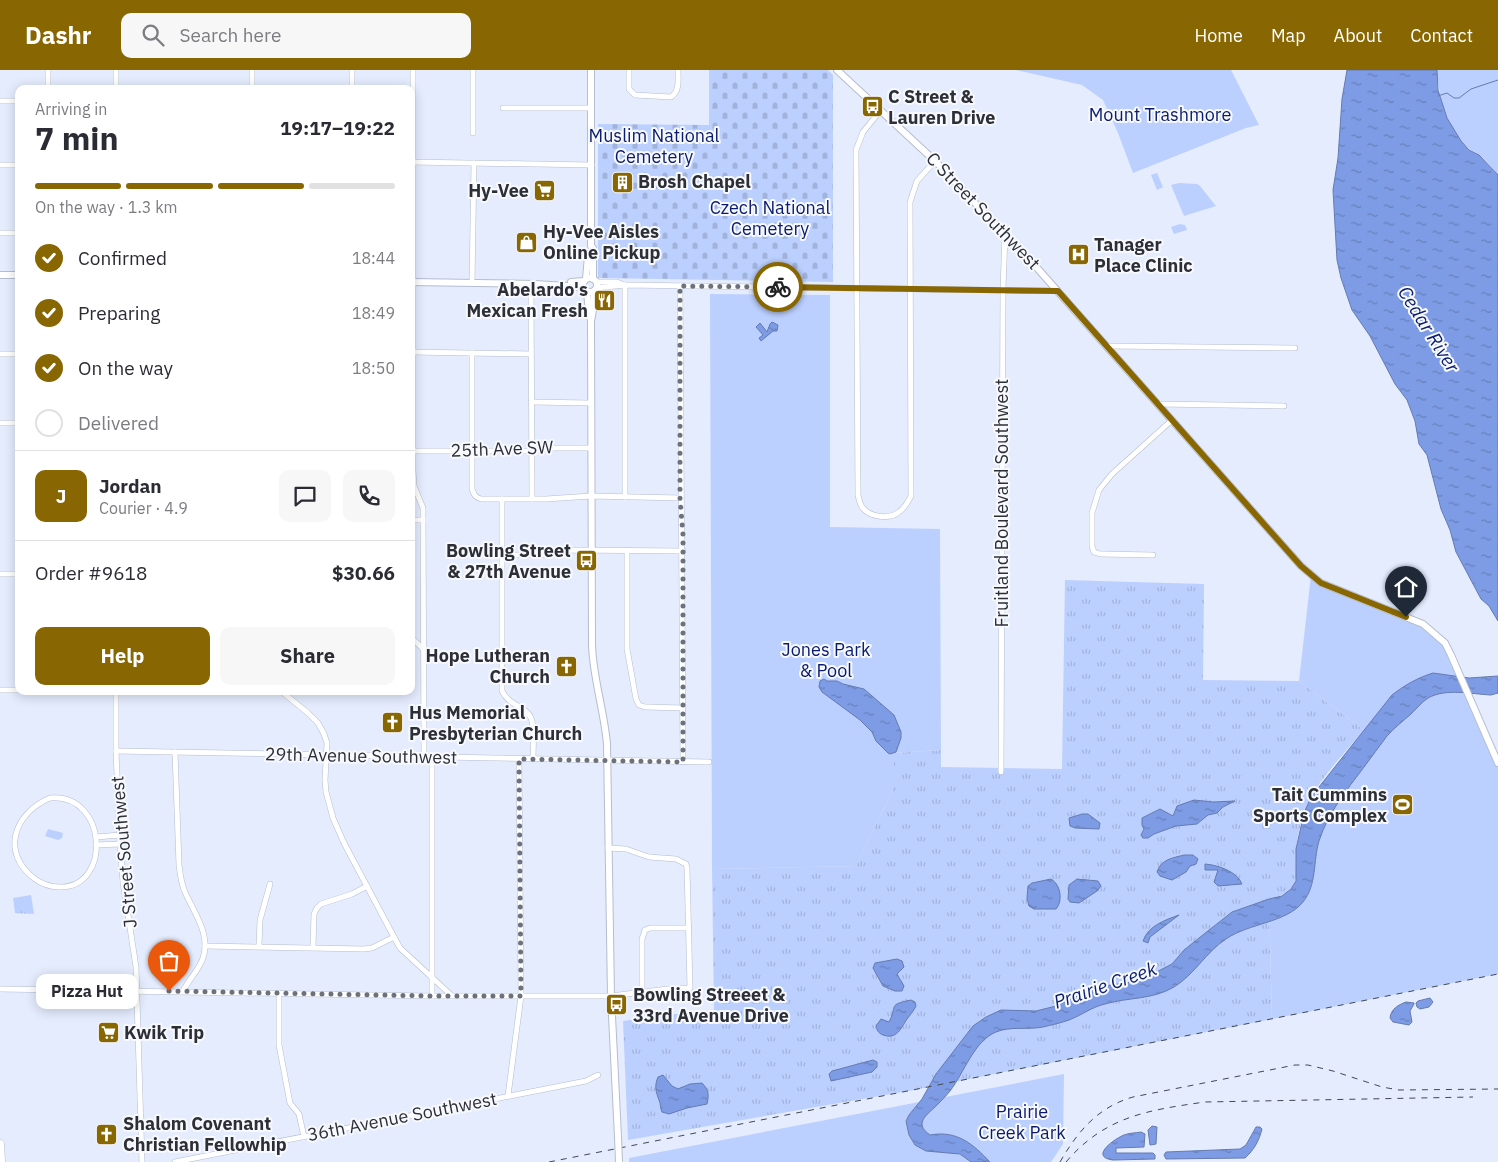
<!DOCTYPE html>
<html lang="en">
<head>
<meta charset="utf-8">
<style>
	:root { --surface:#fff; --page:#f7f7f7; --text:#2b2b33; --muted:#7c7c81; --line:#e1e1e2; --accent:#886602 }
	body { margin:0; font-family:"IBM Plex Sans",sans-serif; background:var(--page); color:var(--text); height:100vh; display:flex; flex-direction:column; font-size:19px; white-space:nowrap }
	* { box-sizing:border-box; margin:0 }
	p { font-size:16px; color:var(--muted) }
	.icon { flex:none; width:28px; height:28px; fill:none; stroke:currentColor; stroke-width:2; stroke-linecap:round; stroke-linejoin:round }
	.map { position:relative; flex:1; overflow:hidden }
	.panel { position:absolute; left:15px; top:15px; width:400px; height:610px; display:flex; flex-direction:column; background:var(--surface); border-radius:10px; box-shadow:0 2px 12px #0003 }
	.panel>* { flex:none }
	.pin { position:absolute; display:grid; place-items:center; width:42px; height:42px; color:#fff; margin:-51px -21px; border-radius:50% 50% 50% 0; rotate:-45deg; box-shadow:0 0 5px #0007 }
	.pin .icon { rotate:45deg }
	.courier { position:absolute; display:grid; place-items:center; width:50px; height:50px; margin:-25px; border:4px solid #886602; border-radius:50%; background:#fff; color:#222; box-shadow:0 1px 6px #0007 }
	.bubble { position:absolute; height:35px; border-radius:10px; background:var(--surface); box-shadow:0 2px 12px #0003; font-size:16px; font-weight:800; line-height:35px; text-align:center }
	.headline em { font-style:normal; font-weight:800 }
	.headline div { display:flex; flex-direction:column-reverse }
	.headline { display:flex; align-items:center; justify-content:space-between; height:85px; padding:0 20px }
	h1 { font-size:32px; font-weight:800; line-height:38px }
	.bar { display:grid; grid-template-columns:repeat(4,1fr); gap:8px 5px; align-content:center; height:60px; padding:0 20px }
	.bar i { height:6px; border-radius:4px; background:var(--line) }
	.bar .selected { background:var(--accent) }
	.bar p { grid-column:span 4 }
	.line { display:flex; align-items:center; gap:12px; padding:0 20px; border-top:1px solid var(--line) }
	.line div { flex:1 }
	.round { display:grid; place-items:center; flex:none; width:52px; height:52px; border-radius:10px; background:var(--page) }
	ol { padding:0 20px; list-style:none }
	li { display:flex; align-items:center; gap:15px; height:55px }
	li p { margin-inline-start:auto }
	li .icon { padding:5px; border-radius:50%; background:var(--accent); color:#fff; stroke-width:4 }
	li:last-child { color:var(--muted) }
	li i { width:28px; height:28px; border:2px solid var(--line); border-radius:50% }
	.primary-button { display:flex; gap:10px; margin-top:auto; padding:10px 20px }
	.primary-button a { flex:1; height:58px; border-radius:10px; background:var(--accent); color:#fff; font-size:20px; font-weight:800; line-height:58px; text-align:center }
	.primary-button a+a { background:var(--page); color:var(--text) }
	header { display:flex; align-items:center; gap:30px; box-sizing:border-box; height:70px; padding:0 25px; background:var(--accent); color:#fff }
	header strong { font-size:24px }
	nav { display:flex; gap:28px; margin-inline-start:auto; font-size:18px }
	.search { width:350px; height:45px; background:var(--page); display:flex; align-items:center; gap:12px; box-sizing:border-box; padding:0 18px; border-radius:10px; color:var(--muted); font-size:19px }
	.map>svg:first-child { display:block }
	.grass { fill:url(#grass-tufts) }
	.cemetery { fill:url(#cemetery-stones) }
	.park { fill:#bcd0ff }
	.water { fill:url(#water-ripples); stroke:#657bb0 }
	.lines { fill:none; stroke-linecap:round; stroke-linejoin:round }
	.stream { stroke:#657bb0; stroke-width:1 }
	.minor-casing { stroke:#b5bdce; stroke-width:6 }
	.major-casing { stroke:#b5bdce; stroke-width:8 }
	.highway-casing { stroke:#b5bdce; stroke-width:9 }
	.minor { stroke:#fff; stroke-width:5 }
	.major { stroke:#fff; stroke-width:6 }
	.highway { stroke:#fff; stroke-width:8 }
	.rail { stroke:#43474f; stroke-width:1; stroke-dasharray:6 6; stroke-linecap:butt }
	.major-bridge-casing { stroke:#b5bdce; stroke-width:8; stroke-linecap:butt }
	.major-bridge { stroke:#fff; stroke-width:6 }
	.done { stroke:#6c717c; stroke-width:5; stroke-dasharray:0 9 }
	.route { stroke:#886602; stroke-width:6 }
	.labels { text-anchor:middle; stroke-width:4; stroke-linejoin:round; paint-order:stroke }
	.poi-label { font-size:18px; font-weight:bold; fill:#2c2f36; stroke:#f7f9fd; text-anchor:start }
	.park-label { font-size:18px; fill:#091b6e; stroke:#f7f9fd }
	.street-label { font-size:18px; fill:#2c2f36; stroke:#f7f9fd }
	.water-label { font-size:19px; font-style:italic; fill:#0a1d70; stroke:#f7f9fd }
</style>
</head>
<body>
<header>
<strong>Dashr</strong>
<div class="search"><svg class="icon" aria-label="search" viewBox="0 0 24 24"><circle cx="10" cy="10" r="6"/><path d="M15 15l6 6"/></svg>Search here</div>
<nav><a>Home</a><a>Map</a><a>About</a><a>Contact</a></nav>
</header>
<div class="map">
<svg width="1498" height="1092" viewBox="0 0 1498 1092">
	<defs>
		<pattern id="grass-tufts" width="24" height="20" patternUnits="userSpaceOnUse" patternTransform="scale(1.25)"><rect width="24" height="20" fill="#bcd0ff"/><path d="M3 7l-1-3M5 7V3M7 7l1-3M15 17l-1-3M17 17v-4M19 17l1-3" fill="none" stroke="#a2b3db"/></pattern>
		<pattern id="cemetery-stones" width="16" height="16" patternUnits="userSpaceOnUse" patternTransform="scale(1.25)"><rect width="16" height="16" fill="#bcd0ff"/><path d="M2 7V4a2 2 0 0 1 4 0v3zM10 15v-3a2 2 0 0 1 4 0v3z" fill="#a2b3db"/></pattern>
		<pattern id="water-ripples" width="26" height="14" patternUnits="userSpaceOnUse" patternTransform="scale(1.25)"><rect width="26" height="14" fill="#7e9ce5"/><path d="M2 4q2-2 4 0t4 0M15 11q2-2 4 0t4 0" fill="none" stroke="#6780ba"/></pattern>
	</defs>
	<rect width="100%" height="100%" fill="#e4ecfe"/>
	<!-- grass -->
	<g class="grass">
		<path d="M1065,510L1204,514L1203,610L1299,611L1364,660C1345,683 1311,717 1303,745C1300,756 1297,768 1296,779C1295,790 1299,805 1294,814C1288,824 1279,827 1269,829L1272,949L914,1020L628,1070L623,951L669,944H714L712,799L856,796L894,717V683L941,680V697L1062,699Z"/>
		<path d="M31,825L34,844L15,843L13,828Z"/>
	</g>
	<!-- cemetery -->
	<path class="cemetery" d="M709,0H828L833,5V212L598,208V54L709,55Z"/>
	<!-- park -->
	<g class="park">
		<path d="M1016,0H1231L1259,55L1246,58L1133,103L1118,63L1103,30L1082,15Z"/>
		<path d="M1437,0H1498V105C1492,98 1486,90 1479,85C1476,82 1472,81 1469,79C1446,60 1439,28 1437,0Z"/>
		<path d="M1157,103L1163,117L1157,120L1151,105Z"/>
		<path d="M1179,113L1197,114L1200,116L1216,136L1184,146L1171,115Z"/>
		<path d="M1180,154L1185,155L1187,160L1174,164L1171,157Z"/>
		<path d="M710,224L830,225V457L940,459L941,680L894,683V717L856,796L712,799Z"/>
		<path d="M1311,505L1423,554L1445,573L1498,693V904L1272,949L1269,829L1283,826L1291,819L1296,811V779L1304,743L1311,727L1364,660L1299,611Z"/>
		<path d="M48,759L63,763L62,768L58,770L45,766Z"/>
		<path d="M1064,1004L1063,1074L1051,1092H629V1088Z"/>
	</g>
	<!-- water -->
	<g class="water">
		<path d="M1347,0H1437L1438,20L1447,48L1461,71L1469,80L1479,85L1498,105V551L1489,536L1481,529L1456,482L1450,460L1441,439L1427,385L1419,374L1415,351L1407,330L1395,314L1370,266L1352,240L1341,208L1337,190L1333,120L1338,88L1342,29Z"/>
		<path d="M772,252L778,255L777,261H773L761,271L759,268L763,265L756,257L760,253L767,262L770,254Z"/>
		<path d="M1433,603L1469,608L1498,606V623L1491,625C1471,624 1446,618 1428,628C1422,632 1416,639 1411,644C1403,651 1394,658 1387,666C1379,676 1372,687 1364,697C1346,721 1328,743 1319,771C1313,791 1317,815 1303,832C1286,853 1249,853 1226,869C1206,882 1194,905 1174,917C1152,930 1129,927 1105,934C1092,937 1082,945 1069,950C1061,953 1051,955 1043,957C1028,960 1010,956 996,962C974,971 964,1003 950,1021C946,1026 941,1031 937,1035C927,1045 913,1053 930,1065C957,1060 973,1074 990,1092H971L960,1084L926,1081L915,1075L909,1065L906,1051L909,1045L922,1029L936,1004L973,956L986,947L1001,940L1036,941L1056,936L1097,917L1139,911L1172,894L1184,880L1199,868L1232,842L1269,829L1282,826L1291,819L1296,811V779L1304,743L1311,727L1392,625C1405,615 1417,608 1433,603Z"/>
		<path d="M824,609L827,611H837L843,614L864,619L894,645L901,662V668L896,682L890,684L888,683L876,671L872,662L860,650L822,622L819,617L820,611Z"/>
		<path d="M1194,730L1213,732L1235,731L1223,737L1217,743L1208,745L1197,754L1176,756L1154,764L1148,768H1143L1141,765L1144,759L1142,755V748L1160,739L1173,746L1177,736Z"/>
		<path d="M1082,744H1088L1100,753L1099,759L1075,758L1070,756L1069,748Z"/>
		<path d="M1184,785H1193L1198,789L1196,794L1190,796L1186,802L1172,810L1160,806L1157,802C1161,789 1173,788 1184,785Z"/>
		<path d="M1205,794C1217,795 1237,801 1242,814L1218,816L1214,812L1218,800H1205Z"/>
		<path d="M1051,809C1061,815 1063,831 1056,839H1034L1029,836L1027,828L1028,816L1032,813Z"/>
		<path d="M1077,809L1098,811L1101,816L1097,821L1079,833L1070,832L1068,829L1069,815Z"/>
		<path d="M1179,845L1150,867L1148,873L1143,871C1148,856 1165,850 1179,845Z"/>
		<path d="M897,889L902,891L904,897L897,904L904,916L902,921H895L883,916L873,898L875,893Z"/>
		<path d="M1430,928L1433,932L1429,937L1420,939L1417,937L1416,933L1418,931Z"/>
		<path d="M911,930L915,932L916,936C913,942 910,945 907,949C901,958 897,970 883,965C878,963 877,960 876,956L881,949L889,952C898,935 887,935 911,930Z"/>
		<path d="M1406,932L1414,933V934L1410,941L1412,952L1409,955L1393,952L1390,948C1391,939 1398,935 1406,932Z"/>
		<path d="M873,990L877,992V997L872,1002L831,1011L829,1004L832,1001Z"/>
		<path d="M663,1005L672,1016L678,1019L690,1014L702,1013C709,1020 709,1025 707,1034L687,1038L669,1044L662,1042C660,1038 661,1034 659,1030C656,1022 654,1016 658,1007Z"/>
		<path d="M1152,1056L1157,1057L1156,1074L1150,1075L1148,1060Z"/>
		<path d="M1256,1057H1260L1262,1059C1259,1071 1254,1080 1245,1088L1166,1089L1164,1085L1166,1082L1240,1079L1246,1075Z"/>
		<path d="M1141,1062L1145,1064L1144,1077L1116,1078V1083H1153L1155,1085V1089L1113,1090C1089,1087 1114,1069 1124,1065C1129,1063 1135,1063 1141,1062Z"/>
	</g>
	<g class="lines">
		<!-- stream -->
		<path class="stream" d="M1438,26L1447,23L1454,28H1459L1471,19L1498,10"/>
		<defs>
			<g id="minor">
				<path d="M352,0V19"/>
				<path d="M413,0V401L414,416L423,438L424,687"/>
				<path d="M473,0V63"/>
				<path d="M629,0V19L635,25L671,27C680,21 678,10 678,0"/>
				<path d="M48,19V0"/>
				<path d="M116,19V0"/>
				<path d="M252,19V0"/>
				<path d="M0,31H19"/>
				<path d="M503,38H591"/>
				<path d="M881,40L863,62L856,80L858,425C859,429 860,434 862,437C869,447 889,450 899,442C905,438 908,432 911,426L910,132L917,111L935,91"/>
				<path d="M411,92L592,95"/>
				<path d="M0,95H19"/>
				<path d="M0,163H19"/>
				<path d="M596,212H617L624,215"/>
				<path d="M472,213L474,93"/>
				<path d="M531,214L532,429"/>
				<path d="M625,215V427"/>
				<path d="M680,216C680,374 683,533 683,692"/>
				<path d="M596,218L625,215L1058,221"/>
				<path d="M1107,276L1295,278"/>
				<path d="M412,282L531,284"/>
				<path d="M472,283V419C474,425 475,427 481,429H546L591,426L680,428"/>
				<path d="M0,284H19"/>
				<path d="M531,332L590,333"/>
				<path d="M1158,334L1284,336"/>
				<path d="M0,353H19"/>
				<path d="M412,381H527L555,378H591"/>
				<path d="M502,429V621C509,636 526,636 531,648C535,657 533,678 533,689"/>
				<path d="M411,450H423"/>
				<path d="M627,480V579L636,629L639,635L645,637L683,638"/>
				<path d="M502,485H540L570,480L683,481"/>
				<path d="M1153,485L1100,484L1094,482L1092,476V443L1099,420L1112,404L1172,350"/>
				<path d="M0,504H19"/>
				<path d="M411,567L423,579"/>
				<path d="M0,620H19"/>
				<path d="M99,621L116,622"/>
				<path d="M116,621V681L120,774L123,812L136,897L142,1092"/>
				<path d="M281,621L308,643L318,653L324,664L327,673L325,710L326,722L333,748L344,773L394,867L400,878L451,925"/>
				<path d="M116,681L709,692"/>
				<path d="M175,682L179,795C180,804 181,813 185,822C194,843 211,864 203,888C199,900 189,909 183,921"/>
				<path d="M432,687V926"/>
				<path d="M1001,702L1003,220L1005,164"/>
				<path d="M50,728C108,723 112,818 60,817C51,817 42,814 35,809C0,783 14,743 50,728Z"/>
				<path d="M96,767L120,765"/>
				<path d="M96,775L120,774"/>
				<path d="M205,876L364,879L372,878L394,867"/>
				<path d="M259,876L260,850L270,814"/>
				<path d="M313,877L314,844L317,838L321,834L352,824L367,816"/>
				<path d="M0,919L432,926H611L668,919L690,918L687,798L686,794L676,789L649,787L626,779L608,778"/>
				<path d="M642,921V869L645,860L650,858H689"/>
				<path d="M279,923V975L290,1033L299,1044L304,1067"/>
				<path d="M508,1026L521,926L519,689"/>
				<path d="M175,1092L586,1011L598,1005"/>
			</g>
			<g id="major">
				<path d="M591,0V176L593,178V209"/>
				<path d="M837,0L935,91L1038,199L1301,496L1321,513L1423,554L1445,573L1451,585L1498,693"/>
				<path d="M0,205H19"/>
				<circle cx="590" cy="215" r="7"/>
				<path d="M586,209L588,186"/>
				<path d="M411,212L535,214L583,217"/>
				<path d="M571,212L584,211"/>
				<path d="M587,221L589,244L591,250"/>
				<path d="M594,221L593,240L591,251L592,575C593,608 604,640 607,674L611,926L618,1067"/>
			</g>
			<path id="highway" d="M0,1074L1,1092"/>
		</defs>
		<!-- minor casing -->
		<use href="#minor" class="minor-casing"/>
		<!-- major casing -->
		<use href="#major" class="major-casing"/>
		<!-- highway casing -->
		<use href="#highway" class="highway-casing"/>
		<!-- minor -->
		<use href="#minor" class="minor"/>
		<!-- major -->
		<use href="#major" class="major"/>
		<!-- highway -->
		<use href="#highway" class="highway"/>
		<!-- rail -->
		<g class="rail">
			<path d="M549,1092L1498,904"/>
			<path d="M1060,1092C1078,1061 1098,1037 1133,1027L1295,995H1308L1333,1001L1382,1017L1399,1020L1498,1019"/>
			<path d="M1066,1092C1105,1046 1149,1040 1205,1032L1473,1027"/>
		</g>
		<defs>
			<path id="major-bridge" d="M618,1067L619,1092"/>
		</defs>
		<!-- major-bridge casing -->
		<use href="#major-bridge" class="major-bridge-casing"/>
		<!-- major-bridge -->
		<use href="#major-bridge" class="major-bridge"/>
	</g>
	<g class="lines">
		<!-- done -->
		<path class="done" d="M169,921L432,926H521L519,689L683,692V465L680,428V216L778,217"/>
		<!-- route -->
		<path class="route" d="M778,217L1058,221L1301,496L1321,513L1406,547"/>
	</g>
	<!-- icons -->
	<defs>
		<symbol id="bus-square" viewBox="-11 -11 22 22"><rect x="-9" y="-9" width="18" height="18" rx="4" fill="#886602" stroke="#f7f9fd"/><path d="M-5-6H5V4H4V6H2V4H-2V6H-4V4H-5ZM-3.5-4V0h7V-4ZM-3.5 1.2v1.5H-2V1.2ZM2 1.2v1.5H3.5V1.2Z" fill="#fff"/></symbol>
		<symbol id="building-square" viewBox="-11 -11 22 22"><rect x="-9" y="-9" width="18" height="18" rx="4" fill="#886602" stroke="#f7f9fd"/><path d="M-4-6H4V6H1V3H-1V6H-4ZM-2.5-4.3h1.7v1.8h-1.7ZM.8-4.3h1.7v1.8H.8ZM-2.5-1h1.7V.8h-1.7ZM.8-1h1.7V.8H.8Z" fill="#fff"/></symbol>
		<symbol id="supermarket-square" viewBox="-11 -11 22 22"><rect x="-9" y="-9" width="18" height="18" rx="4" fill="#886602" stroke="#f7f9fd"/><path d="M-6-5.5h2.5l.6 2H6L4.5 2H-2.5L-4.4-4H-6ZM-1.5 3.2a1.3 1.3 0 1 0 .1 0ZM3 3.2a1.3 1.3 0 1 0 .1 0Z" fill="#fff"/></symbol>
		<symbol id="shop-square" viewBox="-11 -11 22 22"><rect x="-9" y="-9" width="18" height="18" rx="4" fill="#886602" stroke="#f7f9fd"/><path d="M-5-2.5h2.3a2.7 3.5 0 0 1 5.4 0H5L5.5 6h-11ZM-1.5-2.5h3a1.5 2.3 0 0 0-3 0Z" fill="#fff"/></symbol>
		<symbol id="hospital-square" viewBox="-11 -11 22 22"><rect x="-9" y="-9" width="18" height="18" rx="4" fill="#886602" stroke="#f7f9fd"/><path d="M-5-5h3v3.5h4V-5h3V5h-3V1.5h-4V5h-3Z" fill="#fff"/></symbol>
		<symbol id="restaurant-square" viewBox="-11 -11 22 22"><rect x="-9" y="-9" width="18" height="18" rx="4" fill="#886602" stroke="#f7f9fd"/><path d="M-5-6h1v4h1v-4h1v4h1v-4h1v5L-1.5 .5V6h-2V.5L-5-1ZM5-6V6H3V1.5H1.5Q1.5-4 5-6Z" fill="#fff"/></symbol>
		<symbol id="church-square" viewBox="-11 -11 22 22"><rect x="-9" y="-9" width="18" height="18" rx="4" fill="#886602" stroke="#f7f9fd"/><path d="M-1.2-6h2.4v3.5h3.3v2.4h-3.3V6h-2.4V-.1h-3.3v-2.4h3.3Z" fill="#fff"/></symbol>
		<symbol id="stadium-square" viewBox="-11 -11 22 22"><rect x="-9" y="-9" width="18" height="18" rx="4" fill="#886602" stroke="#f7f9fd"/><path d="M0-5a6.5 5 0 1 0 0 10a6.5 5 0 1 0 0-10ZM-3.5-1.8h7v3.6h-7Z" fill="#fff"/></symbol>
	</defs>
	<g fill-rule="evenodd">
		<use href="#bus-square" x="860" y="24" width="25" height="25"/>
		<use href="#building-square" x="610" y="100" width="25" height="25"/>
		<use href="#supermarket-square" x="532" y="108" width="25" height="25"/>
		<use href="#shop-square" x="514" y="160" width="25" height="25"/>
		<use href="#hospital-square" x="1066" y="172" width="25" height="25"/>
		<use href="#restaurant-square" x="592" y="218" width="25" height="25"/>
		<use href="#bus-square" x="574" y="478" width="25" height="25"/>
		<use href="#church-square" x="554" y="584" width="25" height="25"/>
		<use href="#church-square" x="380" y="640" width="25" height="25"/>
		<use href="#stadium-square" x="1390" y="722" width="25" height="25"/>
		<use href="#bus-square" x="604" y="922" width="25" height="25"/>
		<use href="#supermarket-square" x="96" y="950" width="25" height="25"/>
		<use href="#church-square" x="94" y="1052" width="25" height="25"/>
	</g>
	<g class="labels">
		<!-- poi labels -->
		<g class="poi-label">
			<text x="888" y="33">C Street &amp;<tspan x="888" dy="21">Lauren Drive</tspan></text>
			<text x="638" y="118">Brosh Chapel</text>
			<text x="529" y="127" text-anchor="end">Hy-Vee</text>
			<text x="543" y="168">Hy-Vee Aisles<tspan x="543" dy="21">Online Pickup</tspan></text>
			<text x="1094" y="181">Tanager<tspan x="1094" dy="21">Place Clinic</tspan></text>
			<text x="588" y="226" text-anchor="end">Abelardo's<tspan x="588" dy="21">Mexican Fresh</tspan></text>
			<text x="571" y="487" text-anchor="end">Bowling Street<tspan x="571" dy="21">&amp; 27th Avenue</tspan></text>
			<text x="550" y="592" text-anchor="end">Hope Lutheran<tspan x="550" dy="21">Church</tspan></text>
			<text x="409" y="649">Hus Memorial<tspan x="409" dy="21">Presbyterian Church</tspan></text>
			<text x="1387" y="731" text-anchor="end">Tait Cummins<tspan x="1387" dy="21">Sports Complex</tspan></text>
			<text x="633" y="931">Bowling Streeet &amp;<tspan x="633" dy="21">33rd Avenue Drive</tspan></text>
			<text x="124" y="969">Kwik Trip</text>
			<text x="123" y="1060">Shalom Covenant<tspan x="123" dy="21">Christian Fellowhip</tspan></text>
		</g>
		<!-- park labels -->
		<g class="park-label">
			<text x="1160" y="51">Mount Trashmore</text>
			<text x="654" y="72">Muslim National<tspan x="654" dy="21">Cemetery</tspan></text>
			<text x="770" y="144">Czech National<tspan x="770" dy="21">Cemetery</tspan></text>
			<text x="826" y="586">Jones Park<tspan x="826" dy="21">&amp; Pool</tspan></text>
			<text x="1022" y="1048">Prairie<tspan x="1022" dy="21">Creek Park</tspan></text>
		</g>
		<!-- street labels -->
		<g class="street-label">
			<text transform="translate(983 141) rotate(46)" y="6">C Street Southwest</text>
			<text transform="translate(502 379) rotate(-2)" y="6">25th Ave SW</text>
			<text transform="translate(1002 433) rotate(-90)" y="6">Fruitland Boulevard Southwest</text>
			<text transform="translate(361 686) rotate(1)" y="6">29th Avenue Southwest</text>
			<text transform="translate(124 782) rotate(-95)" y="6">J Street Southwest</text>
			<text transform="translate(402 1047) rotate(-11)" y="6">36th Avenue Southwest</text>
		</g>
		<!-- water labels -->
		<g class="water-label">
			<text transform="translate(1429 259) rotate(58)" y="7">Cedar River</text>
			<text transform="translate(1105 915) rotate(-19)" y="7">Prairie Creek</text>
		</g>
	</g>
</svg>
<div class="pin" style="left:169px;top:921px;background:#ea580c"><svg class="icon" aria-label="bag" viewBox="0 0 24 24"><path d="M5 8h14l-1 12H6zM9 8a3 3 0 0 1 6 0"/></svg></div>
<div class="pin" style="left:1406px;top:547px;background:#1f2937"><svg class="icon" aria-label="home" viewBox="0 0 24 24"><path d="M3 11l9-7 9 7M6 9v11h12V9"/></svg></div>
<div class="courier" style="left:778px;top:217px"><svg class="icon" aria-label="bike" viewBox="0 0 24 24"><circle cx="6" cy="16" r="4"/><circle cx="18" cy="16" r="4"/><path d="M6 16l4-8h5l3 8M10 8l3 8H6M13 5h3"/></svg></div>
<div class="bubble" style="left:36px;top:904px;width:102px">Pizza Hut</div>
<section class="panel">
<div class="headline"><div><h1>7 min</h1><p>Arriving in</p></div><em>19:17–19:22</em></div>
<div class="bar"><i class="selected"></i><i class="selected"></i><i class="selected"></i><i></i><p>On the way · 1.3 km</p></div>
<ol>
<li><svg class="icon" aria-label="check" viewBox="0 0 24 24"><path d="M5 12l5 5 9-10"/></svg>Confirmed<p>18:44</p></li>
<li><svg class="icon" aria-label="check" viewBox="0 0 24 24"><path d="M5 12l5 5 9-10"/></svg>Preparing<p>18:49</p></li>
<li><svg class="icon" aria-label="check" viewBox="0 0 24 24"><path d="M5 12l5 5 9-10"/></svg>On the way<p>18:50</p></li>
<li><i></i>Delivered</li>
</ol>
<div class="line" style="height:90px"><b class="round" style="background:var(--accent);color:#fff">J</b><div><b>Jordan</b><p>Courier · 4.9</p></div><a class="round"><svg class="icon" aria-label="chat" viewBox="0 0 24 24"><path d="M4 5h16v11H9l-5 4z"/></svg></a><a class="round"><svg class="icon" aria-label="phone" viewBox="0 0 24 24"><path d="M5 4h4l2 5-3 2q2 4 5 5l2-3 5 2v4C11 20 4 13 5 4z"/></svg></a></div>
<div class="line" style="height:65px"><div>Order #9618</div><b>$30.66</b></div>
<div class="primary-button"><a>Help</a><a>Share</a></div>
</section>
</div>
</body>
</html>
